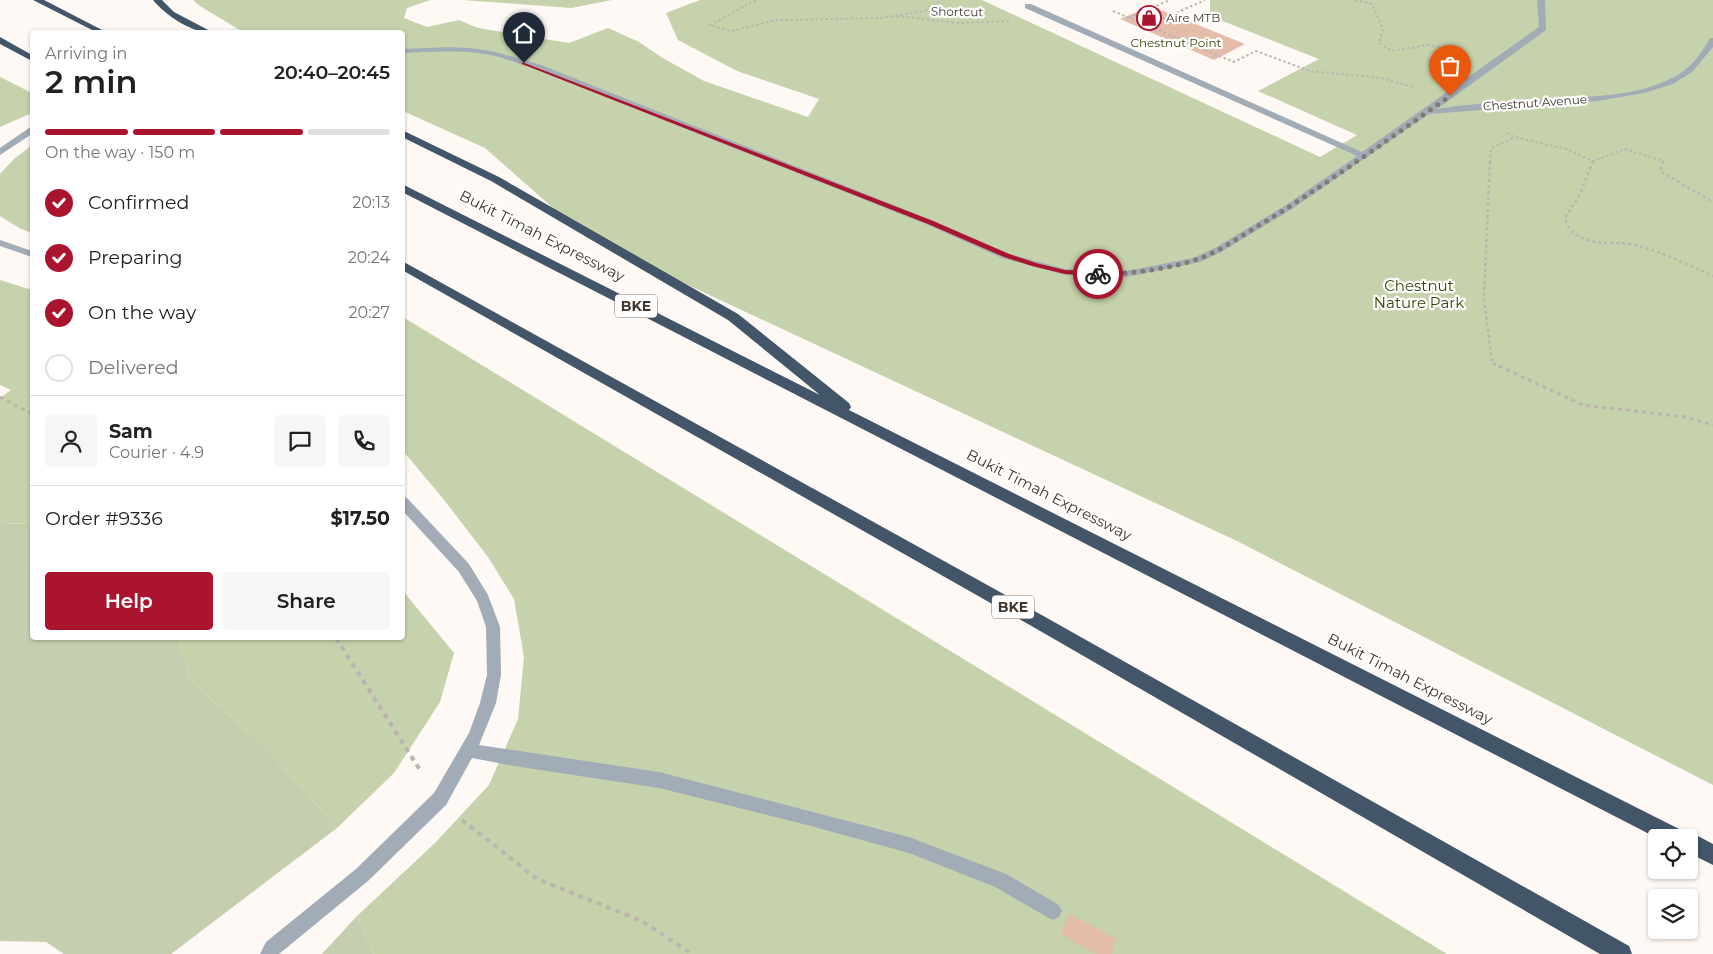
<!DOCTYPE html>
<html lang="en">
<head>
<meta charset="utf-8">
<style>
	:root { --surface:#fff; --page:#f6f6f6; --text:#202124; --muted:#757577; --line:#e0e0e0; --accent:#aa142e }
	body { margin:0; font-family:Montserrat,sans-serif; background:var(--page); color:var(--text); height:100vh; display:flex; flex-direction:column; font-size:19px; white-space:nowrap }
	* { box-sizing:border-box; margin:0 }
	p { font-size:16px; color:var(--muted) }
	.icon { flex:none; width:28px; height:28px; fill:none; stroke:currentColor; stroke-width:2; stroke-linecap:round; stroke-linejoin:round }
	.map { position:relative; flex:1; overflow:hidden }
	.details { position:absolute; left:30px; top:30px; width:375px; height:610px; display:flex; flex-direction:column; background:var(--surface); border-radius:5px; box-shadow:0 1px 4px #0004 }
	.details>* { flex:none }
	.buttons { position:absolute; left:1648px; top:829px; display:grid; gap:10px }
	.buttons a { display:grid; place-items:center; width:50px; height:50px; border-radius:5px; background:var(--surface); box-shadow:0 1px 4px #0004; font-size:25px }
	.pin { position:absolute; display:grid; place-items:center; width:42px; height:42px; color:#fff; margin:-51px -21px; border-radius:50% 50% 50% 0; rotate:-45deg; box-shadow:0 0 5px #0007 }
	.pin .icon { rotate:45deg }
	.courier { position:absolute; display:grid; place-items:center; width:50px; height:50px; margin:-25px; border:4px solid #aa142e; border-radius:50%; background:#fff; color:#222; box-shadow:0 1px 6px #0007 }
	.summary em { font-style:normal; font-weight:600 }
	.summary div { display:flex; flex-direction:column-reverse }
	.summary { display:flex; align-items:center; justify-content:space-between; height:85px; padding:0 15px }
	h1 { font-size:32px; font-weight:600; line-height:38px }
	.bar { display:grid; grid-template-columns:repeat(4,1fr); gap:8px 5px; align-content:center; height:60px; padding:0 15px }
	.bar i { height:6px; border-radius:4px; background:var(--line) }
	.bar .on { background:var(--accent) }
	.bar p { grid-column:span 4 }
	.line { display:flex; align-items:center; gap:12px; padding:0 15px; border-top:1px solid var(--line) }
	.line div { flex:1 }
	.round { display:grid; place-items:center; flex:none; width:52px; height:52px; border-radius:5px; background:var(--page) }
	ol { padding:0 15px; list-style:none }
	li { display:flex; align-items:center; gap:15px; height:55px }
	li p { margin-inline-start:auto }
	li .icon { padding:5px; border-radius:50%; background:var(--accent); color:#fff; stroke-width:4 }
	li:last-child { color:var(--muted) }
	li i { width:28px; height:28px; border:2px solid var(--line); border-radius:50% }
	.button { display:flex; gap:10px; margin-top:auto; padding:10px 15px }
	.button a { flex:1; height:58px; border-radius:5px; background:var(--accent); color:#fff; font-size:20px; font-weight:600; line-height:58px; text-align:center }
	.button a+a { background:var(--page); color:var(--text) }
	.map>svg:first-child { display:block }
	.green { fill:#c5ceae }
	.forest { fill:#c6d2ab }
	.building { fill:#e4bcaa }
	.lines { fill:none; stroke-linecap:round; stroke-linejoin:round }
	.path-far3 { stroke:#bcb5af; stroke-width:2; stroke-dasharray:2.5 2.5; stroke-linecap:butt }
	.path-far2 { stroke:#bcb5af; stroke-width:2.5; stroke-dasharray:3 3; stroke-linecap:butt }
	.path-far1 { stroke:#bcb5af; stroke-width:3; stroke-dasharray:4 4; stroke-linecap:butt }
	.path { stroke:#bcb5af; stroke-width:4; stroke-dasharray:5 5; stroke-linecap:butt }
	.minor { fill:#a2acb6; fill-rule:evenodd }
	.highway { fill:#425569; fill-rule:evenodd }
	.route { fill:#aa142e }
	.done { stroke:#837b73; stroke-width:5; stroke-dasharray:0 9 }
	.labels { text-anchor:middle; stroke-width:4.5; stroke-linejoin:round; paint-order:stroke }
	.far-street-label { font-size:12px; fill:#41372e; stroke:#fff }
	.far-poi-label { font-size:12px; fill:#41372e; stroke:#fff; text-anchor:start }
	.far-park-label { font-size:12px; fill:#384506; stroke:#fff }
	.shield { fill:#fff; stroke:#7a736d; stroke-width:1 }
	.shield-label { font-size:14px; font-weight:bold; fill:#41372e }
	.street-label { font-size:15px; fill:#41372e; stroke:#fff }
	.park-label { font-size:15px; fill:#384506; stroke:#fff }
</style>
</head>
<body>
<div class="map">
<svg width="1713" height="954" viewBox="0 0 1713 954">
	<rect width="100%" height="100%" fill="#fef9f4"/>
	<!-- green -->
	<g class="green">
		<path d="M0,523L32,524V638H178L190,680L270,752L337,828L171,954H64L46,942L0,941Z"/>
		<path d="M357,916L374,954H322Z"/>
	</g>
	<!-- forest -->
	<g class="forest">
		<path d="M193,0H430L407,8L404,18L427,27L459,20L478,28L569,43L608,28L639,42L661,57L704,81L808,117L819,99L737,71L678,40L666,13L700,0H982L1320,157L1357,135L1258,91L1319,59L1210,16V0H1713V785L1237,541L587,238L485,148L403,111L402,32H243L200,6Z"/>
		<path d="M463,0H612L571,8Z"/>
		<path d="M0,77L32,93V113L0,127Z"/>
		<path d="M32,145V233L21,229L0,216V174L14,159Z"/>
		<path d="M0,280L32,290V524L0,523V398L11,390L0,385Z"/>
		<path d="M403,317L1447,954H374L357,916L435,843L489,785L518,719L524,657L514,599L488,557L441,496L403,451Z"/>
		<path d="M403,591L454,653L440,702L394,773L337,828L270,752L190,680L178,638H402Z"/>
	</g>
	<!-- building -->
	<g class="building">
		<path d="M1151,6L1245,44L1214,60L1120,19Z"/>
		<path d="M1069,914L1117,939L1112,954H1096L1061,934Z"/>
	</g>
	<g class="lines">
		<!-- path-far3 -->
		<g class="path-far3">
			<path d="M756,0L710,25L731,31L776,20L881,18L924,11L942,0"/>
			<path d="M1355,0L1372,4L1383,29L1379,43L1392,51L1428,45L1439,47L1435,69L1437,71"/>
			<path d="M1113,11L1234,62L1256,51L1310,71L1381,78L1413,87"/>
			<path d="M897,16L956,23L1011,21"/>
			<path d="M1129,18L1170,0"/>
			<path d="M1149,25L1205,0"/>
			<path d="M1507,133L1514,137L1566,149L1593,161L1625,149L1663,161V162"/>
			<path d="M1490,162L1491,148L1514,138"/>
		</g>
		<!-- path-far2 -->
		<g class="path-far2">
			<path d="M1490,161L1484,298L1492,363L1501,367"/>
			<path d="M1593,161L1580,194L1565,218C1567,229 1574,235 1585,239C1600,246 1615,241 1630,244C1659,250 1686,264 1713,276"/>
			<path d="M1663,161L1660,171L1713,202"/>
		</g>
		<!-- path-far1 -->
		<g class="path-far1">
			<path d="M1499,366L1583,405L1685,417L1713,425"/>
			<path d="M0,397L32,414"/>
		</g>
		<!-- path -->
		<g class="path">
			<path d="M336,638L420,770"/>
			<path d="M462,820L537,879L642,921L692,954"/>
		</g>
		<!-- minor -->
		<g class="minor">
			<path d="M1537,0H1545L1546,30L1437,109C1475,103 1513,101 1551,99C1592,96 1637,97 1674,77C1691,68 1701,54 1710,38H1713V47L1692,72L1673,84L1644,93L1597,101L1429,114L1292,209L1221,252L1200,262L1126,277L1065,275L1002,258L928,225L535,69C519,64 503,57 486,54C458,50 430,52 402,53V49C430,48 457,45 484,50C504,53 522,60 541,65L934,221L1010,254L1065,269L1126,271L1193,258L1215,248L1286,205L1357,156L1025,8V4H1031L1362,152L1539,27Z"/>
			<path d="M29,128H32V134L0,155V148Z"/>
			<path d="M0,240L32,251V257L0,246Z"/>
			<path d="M402,496L407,498L469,564L488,595L500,627L501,675L496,703L479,745L659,772L909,837L1006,874L1059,905L1062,911L1059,917L1053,920L1047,917L995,887L909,853L807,825L659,788L514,766L472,758L446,805L368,881L279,954H260L266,942L356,869L434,793L469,733L480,703L487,675L486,627L477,601L459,572L402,510Z"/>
		</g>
		<!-- highway -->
		<g class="highway">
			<path d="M33,0H44L106,32H96Z"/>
			<path d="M153,0H162L174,12L212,32C193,34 165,15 153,0Z"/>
			<path d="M0,37L32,55V61L0,44Z"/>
			<path d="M402,130L499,177L738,314L849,403L851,407L849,410L1687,833L1696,835L1713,844V865L1689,853V838H1657L402,192V184L820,395L728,320L491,181L402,137Z"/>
			<path d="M402,261L1047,618L1629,946L1632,954H1600L1035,628L402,270Z"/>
		</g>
	</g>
	<!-- route -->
	<path class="route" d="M522,62L933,221L1009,254L1036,263L1065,270L1098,272L1101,274L1098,276L1065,274L1032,266L1004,257L928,224L522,64Z"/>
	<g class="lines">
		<!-- done -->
		<path class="done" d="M1098,274C1130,274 1164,270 1195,260C1220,252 1242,235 1265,222C1328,183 1389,139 1450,96"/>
	</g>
	<!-- icons -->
	<defs>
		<symbol id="shop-ring" viewBox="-11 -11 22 22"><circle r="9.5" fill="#fff" stroke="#aa142e" stroke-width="1.5"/><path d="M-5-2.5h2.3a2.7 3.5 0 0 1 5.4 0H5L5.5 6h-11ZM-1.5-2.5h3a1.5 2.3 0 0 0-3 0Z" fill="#aa142e"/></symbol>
	</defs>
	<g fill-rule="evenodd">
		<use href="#shop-ring" x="1135" y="4" width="28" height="28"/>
	</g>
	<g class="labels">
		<!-- far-street labels -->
		<g class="far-street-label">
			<text transform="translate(957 12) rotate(1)" y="4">Shortcut</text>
			<text transform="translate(1535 103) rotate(-4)" y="4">Chestnut Avenue</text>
		</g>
		<!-- far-poi labels -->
		<g class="far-poi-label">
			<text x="1166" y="22">Aire MTB</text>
		</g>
		<!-- far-park labels -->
		<g class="far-park-label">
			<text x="1176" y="47">Chestnut Point</text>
		</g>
		<!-- shield labels -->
		<g class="shield">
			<rect x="615" y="294.5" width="42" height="23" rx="4"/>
			<rect x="992" y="595.5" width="42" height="23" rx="4"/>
		</g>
		<g class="shield-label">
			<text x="636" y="311">BKE</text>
			<text x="1013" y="612">BKE</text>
		</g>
		<!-- street labels -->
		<g class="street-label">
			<text transform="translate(542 236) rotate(27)" y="5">Bukit Timah Expressway</text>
			<text transform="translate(1049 495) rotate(27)" y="5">Bukit Timah Expressway</text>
			<text transform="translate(1410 679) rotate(27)" y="5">Bukit Timah Expressway</text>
		</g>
		<!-- park labels -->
		<g class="park-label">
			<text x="1419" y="291">Chestnut<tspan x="1419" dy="17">Nature Park</tspan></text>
		</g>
	</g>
</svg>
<div class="buttons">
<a><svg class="icon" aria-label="locate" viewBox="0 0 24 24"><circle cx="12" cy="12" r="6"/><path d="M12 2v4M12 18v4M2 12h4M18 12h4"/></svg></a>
<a><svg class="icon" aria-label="layers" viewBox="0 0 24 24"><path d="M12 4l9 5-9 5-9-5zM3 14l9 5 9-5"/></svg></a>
</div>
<div class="pin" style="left:1450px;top:96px;background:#ea580c"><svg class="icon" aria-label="bag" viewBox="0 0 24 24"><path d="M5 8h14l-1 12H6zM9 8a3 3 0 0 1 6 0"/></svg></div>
<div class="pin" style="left:524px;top:63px;background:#1f2937"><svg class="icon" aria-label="home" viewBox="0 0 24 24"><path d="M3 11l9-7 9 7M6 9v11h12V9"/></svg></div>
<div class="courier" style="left:1098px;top:274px"><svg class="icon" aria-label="bike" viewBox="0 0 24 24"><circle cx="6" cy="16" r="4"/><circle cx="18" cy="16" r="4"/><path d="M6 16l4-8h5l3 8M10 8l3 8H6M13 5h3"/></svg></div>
<section class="details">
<div class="summary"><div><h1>2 min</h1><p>Arriving in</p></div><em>20:40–20:45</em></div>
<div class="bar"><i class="on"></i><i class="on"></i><i class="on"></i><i></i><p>On the way · 150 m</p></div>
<ol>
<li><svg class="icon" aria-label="check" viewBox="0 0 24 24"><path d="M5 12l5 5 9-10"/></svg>Confirmed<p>20:13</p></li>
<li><svg class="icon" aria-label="check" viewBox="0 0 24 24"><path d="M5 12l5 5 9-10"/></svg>Preparing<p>20:24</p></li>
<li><svg class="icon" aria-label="check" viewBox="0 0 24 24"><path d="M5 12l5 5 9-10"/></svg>On the way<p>20:27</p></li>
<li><i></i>Delivered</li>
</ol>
<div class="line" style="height:90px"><a class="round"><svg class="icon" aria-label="person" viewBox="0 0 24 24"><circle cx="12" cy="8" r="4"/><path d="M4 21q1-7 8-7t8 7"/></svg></a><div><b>Sam</b><p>Courier · 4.9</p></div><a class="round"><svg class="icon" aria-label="chat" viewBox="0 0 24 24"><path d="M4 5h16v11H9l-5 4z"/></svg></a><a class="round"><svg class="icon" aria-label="phone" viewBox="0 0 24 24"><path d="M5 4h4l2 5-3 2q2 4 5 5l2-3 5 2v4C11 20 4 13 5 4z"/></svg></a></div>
<div class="line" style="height:65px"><div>Order #9336</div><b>$17.50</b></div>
<div class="button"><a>Help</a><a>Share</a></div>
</section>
</div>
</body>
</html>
